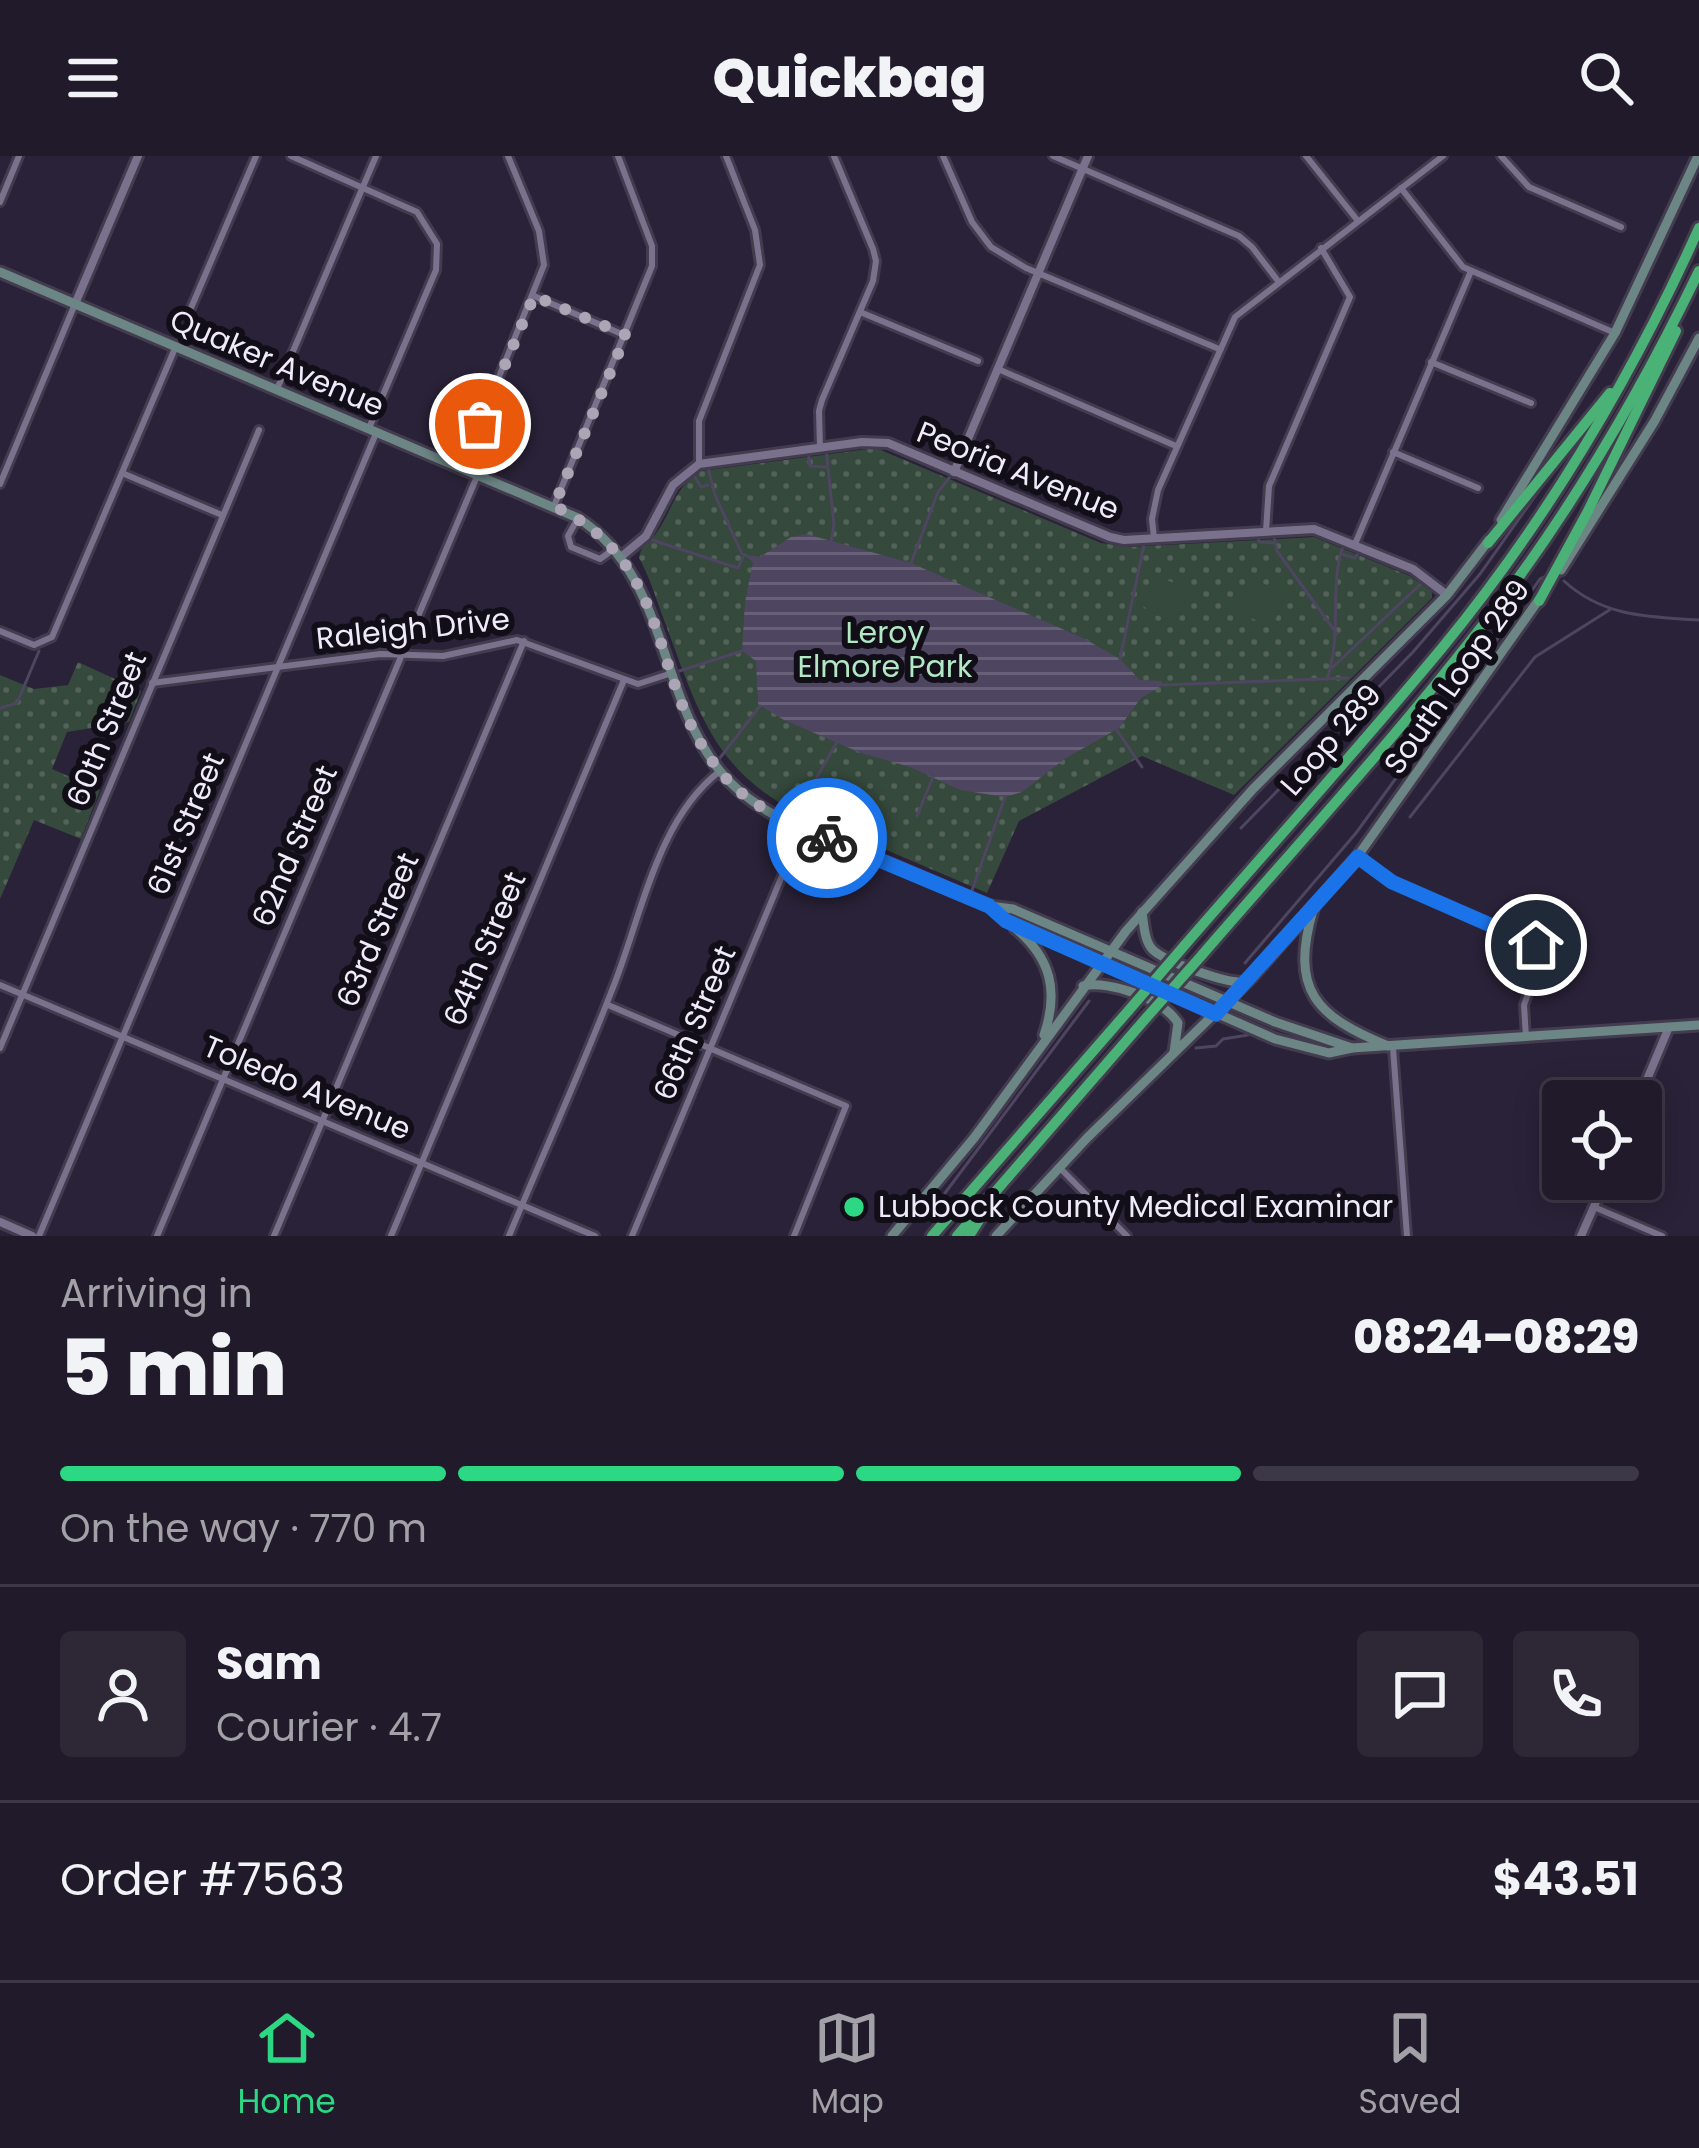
<!DOCTYPE html>
<html lang="en">
<head>
<meta charset="utf-8">
<style>
	:root { --surface:#201a2a; --page:#2d2736; --text:#f1f3f6; --muted:#a2a1a8; --line:#3d3847; --accent:#2dd884 }
	body { margin:0; font-family:Poppins,sans-serif; background:var(--page); color:var(--text); height:100vh; display:flex; flex-direction:column; font-size:45px; white-space:nowrap }
	* { box-sizing:border-box; margin:0 }
	p { font-size:39px; color:var(--muted) }
	.icon { flex:none; width:66px; height:66px; fill:none; stroke:currentColor; stroke-width:2; stroke-linecap:round; stroke-linejoin:round }
	.map { position:relative; height:1080px; overflow:hidden }
	.details { display:flex; flex-direction:column; background:var(--surface); flex:1 }
	.details>* { flex:none }
	.buttons { position:absolute; left:1542px; top:924px; display:grid; gap:24px }
	.buttons a { display:grid; place-items:center; width:120px; height:120px; border-radius:12px; background:var(--surface); box-shadow:0 6px 30px #0003,0 0 0 3px var(--line); font-size:60px }
	.pin { position:absolute; display:grid; place-items:center; width:102px; height:102px; color:#fff; margin:-51px; border:6px solid #fff; border-radius:50%; box-shadow:0 3px 12px #0007 }
	.courier { position:absolute; display:grid; place-items:center; width:120px; height:120px; margin:-60px; border:9px solid #1a73e8; border-radius:50%; background:#fff; color:#222; box-shadow:0 3px 15px #0007 }
	.headline em { font-style:normal; font-weight:800 }
	.headline div { display:flex; flex-direction:column-reverse }
	.headline { display:flex; align-items:center; justify-content:space-between; height:204px; padding:0 60px }
	h1 { font-size:78px; font-weight:800; line-height:90px }
	.bar { display:grid; grid-template-columns:repeat(4,1fr); gap:18px 12px; align-content:center; height:144px; padding:0 60px }
	.bar i { height:15px; border-radius:9px; background:var(--line) }
	.bar .current { background:var(--accent) }
	.bar p { grid-column:span 4 }
	.line { display:flex; align-items:center; gap:30px; padding:0 60px; border-top:3px solid var(--line) }
	.line div { flex:1 }
	.round { display:grid; place-items:center; flex:none; width:126px; height:126px; border-radius:12px; background:var(--page) }
	header { display:flex; justify-content:space-between; align-items:center; height:156px; padding:0 60px; background:var(--surface); font-size:54px; font-weight:800 }
	.tab-bar { display:flex; justify-content:space-around; align-items:center; height:168px; border-top:3px solid var(--line); background:var(--surface); font-size:33px; color:var(--muted) }
	.tab-bar a { display:grid; justify-items:center; gap:6px }
	.tab-bar .current { color:var(--accent) }
	.map>svg:first-child { display:block }
	.green { fill:url(#green-dots) }
	.pitch { fill:#35493c }
	.water { fill:url(#water-rules) }
	.lines { fill:none; stroke-linecap:round; stroke-linejoin:round }
	.stream { stroke:#4e4560; stroke-width:3 }
	.minor-casing { stroke:#433c4f; stroke-width:12 }
	.tertiary-casing { stroke:#433c4f; stroke-width:14 }
	.secondary-casing { stroke:#433c4f; stroke-width:15 }
	.motorway-casing { stroke:#433c4f; stroke-width:16 }
	.minor { stroke:#7a728c; stroke-width:6 }
	.tertiary { stroke:#7a728c; stroke-width:8 }
	.secondary { stroke:#6c8585; stroke-width:9 }
	.motorway { stroke:#4ab276; stroke-width:10 }
	.motorway-bridge-casing { stroke:#433c4f; stroke-width:16; stroke-linecap:butt }
	.motorway-bridge { stroke:#4ab276; stroke-width:10 }
	.done { stroke:#aba5b6; stroke-width:12; stroke-dasharray:0 21.6 }
	.route { stroke:#1a73e8; stroke-width:15 }
	.poi-dot { fill:#2dd884; stroke:#110e18; stroke-width:4.5 }
	.labels { text-anchor:middle; stroke-width:12; stroke-linejoin:round; paint-order:stroke }
	.street-label { font-size:30px; fill:#f0ebfa; stroke:#110e18 }
	.park-label { font-size:30px; fill:#b2e8c4; stroke:#110e18 }
	.poi-label { font-size:30px; fill:#f0ebfa; stroke:#110e18; text-anchor:start }
</style>
</head>
<body>
<header><svg class="icon" aria-label="menu" viewBox="0 0 24 24"><path d="M4 6h16M4 12h16M4 18h16"/></svg>Quickbag<svg class="icon" aria-label="search" viewBox="0 0 24 24"><circle cx="10" cy="10" r="6"/><path d="M15 15l6 6"/></svg></header>
<div class="map">
<svg width="1699" height="1080" viewBox="0 0 1699 1080">
	<defs>
		<pattern id="green-dots" width="8" height="8" patternUnits="userSpaceOnUse" patternTransform="scale(3)"><rect width="8" height="8" fill="#35493c"/><path d="M2 2h.1M6 6h.1" fill="none" stroke="#536359" stroke-width="1.8" stroke-linecap="round"/></pattern>
		<pattern id="water-rules" width="6" height="5" patternUnits="userSpaceOnUse" patternTransform="scale(3)"><rect width="6" height="5" fill="#4e4560"/><path d="M0 2.5h6" fill="none" stroke="#686078"/></pattern>
	</defs>
	<rect width="100%" height="100%" fill="#2a2238"/>
	<!-- green -->
	<g class="green">
		<path d="M876,292L1101,387L1129,391L1314,381L1410,420L1432,435V442L1234,639L1142,600L1019,665L987,737L793,654C710,611 695,545 664,464C656,443 650,421 639,402C641,390 647,388 655,379C673,355 673,332 701,315Z"/>
		<path d="M78,506L141,535L129,566L67,576L52,613L100,634L81,683L34,664L0,743V519L34,533L68,529Z"/>
	</g>
	<!-- pitch -->
	<g class="pitch">
		<path d="M1158,421L1185,431L1189,438L1179,463C1168,466 1148,457 1142,448L1153,423Z"/>
		<path d="M1254,424L1281,435L1285,441L1274,467L1268,469L1241,458L1238,452L1248,427Z"/>
	</g>
	<!-- water -->
	<path class="water" d="M806,378L911,407L1083,482L1120,503L1140,524L1161,525L1163,529L1141,542L1119,572L1066,602L1022,636L1005,641L960,634L910,611L861,597L784,564L758,548L756,505L742,495L745,446L753,406L742,398L760,401L791,381Z"/>
	<g class="lines">
		<!-- stream -->
		<g class="stream">
			<path d="M826,293L834,368L831,386"/>
			<path d="M808,295L810,310L827,311"/>
			<path d="M707,308L715,339L742,398"/>
			<path d="M691,315L701,331L708,329"/>
			<path d="M1273,376L1277,395L1337,478"/>
			<path d="M1257,377L1259,386L1274,387"/>
			<path d="M646,382L738,412L743,401"/>
			<path d="M1341,398L1355,402L1361,393"/>
			<path d="M911,407L938,336L953,317"/>
			<path d="M1564,425C1603,461 1649,461 1699,464"/>
			<path d="M1486,478H1501L1540,423L1547,420"/>
			<path d="M1120,503L1145,384"/>
			<path d="M1333,511L1426,423"/>
			<path d="M673,517L742,495"/>
			<path d="M1327,523C1343,479 1328,421 1345,386"/>
			<path d="M1163,529L1348,522"/>
			<path d="M0,552L17,547L39,495"/>
			<path d="M1116,573L1142,611"/>
			<path d="M716,607L760,550"/>
			<path d="M817,621L837,586"/>
			<path d="M917,660L933,621"/>
			<path d="M1410,661L1535,501L1611,453"/>
			<path d="M1241,672L1413,496L1480,418L1550,319"/>
			<path d="M970,740L1005,641"/>
			<path d="M1245,807L1356,677L1501,478"/>
			<path d="M1196,892L1216,890L1223,883L1248,879"/>
			<path d="M945,1037L1089,845"/>
		</g>
		<defs>
			<g id="minor">
				<path d="M291,0L417,56L437,88L436,114L369,272"/>
				<path d="M943,0L972,66L991,91L1026,112L1219,193"/>
				<path d="M1053,0L1239,80L1252,91L1278,125"/>
				<path d="M1306,0L1358,65"/>
				<path d="M1501,0L1529,31L1621,71"/>
				<path d="M1401,32L1463,111L1615,177"/>
				<path d="M0,46L19,0"/>
				<path d="M534,140L624,179"/>
				<path d="M191,152L256,0"/>
				<path d="M860,156L978,205"/>
				<path d="M1431,206L1531,247"/>
				<path d="M998,213L1176,290"/>
				<path d="M277,233L376,0"/>
				<path d="M480,268L544,109L539,75L508,0"/>
				<path d="M820,292L819,255L822,244L873,125L876,105L873,93L834,0"/>
				<path d="M1393,296L1478,332"/>
				<path d="M699,308V265L760,109L755,74L726,0"/>
				<path d="M122,317L222,359"/>
				<path d="M0,328L75,148"/>
				<path d="M554,350L652,110V90L618,0"/>
				<path d="M578,362L568,380L571,391L600,403L614,393"/>
				<path d="M1266,375L1269,330L1350,141L1321,92"/>
				<path d="M1154,382L1152,363L1158,334L1235,161L1443,0"/>
				<path d="M1355,388L1471,115"/>
				<path d="M0,475L34,489L52,481L176,190"/>
				<path d="M152,527L380,498L443,500L517,484L638,528L672,517"/>
				<path d="M1358,702L1392,726L1536,789L1541,802L1524,849L1526,882"/>
				<path d="M0,829L595,1080"/>
				<path d="M608,849L846,950L794,1080"/>
				<path d="M0,892L259,274"/>
				<path d="M1393,892L1407,1080"/>
				<path d="M1059,1011L1127,1080"/>
				<path d="M1594,1051L1662,1080"/>
				<path d="M39,1080L377,275"/>
				<path d="M157,1080L478,318"/>
				<path d="M274,1080L524,485"/>
				<path d="M391,1080L624,524"/>
				<path d="M509,1080C543,998 580,917 612,834C641,763 656,664 720,615"/>
				<path d="M632,1080L802,672"/>
			</g>
			<g id="tertiary">
				<path d="M75,148L138,0"/>
				<path d="M954,316L1088,0"/>
				<path d="M622,400L646,380L673,329L699,308L862,286L888,287L1110,381L1124,384L1314,373L1413,413L1447,439"/>
				<path d="M1638,945L1669,871"/>
				<path d="M0,1066L32,1080"/>
				<path d="M1581,1080L1606,1023"/>
			</g>
			<g id="secondary">
				<path d="M0,116L578,362C668,420 657,537 720,615C757,661 817,678 871,700C910,716 950,734 990,750L1007,765L1275,883L1329,897L1352,892L1699,869"/>
				<path d="M1501,364L1615,177L1698,0"/>
				<path d="M1561,414L1654,266L1699,182"/>
				<path d="M990,750L1013,753L1275,866L1352,892"/>
				<path d="M1313,754C1290,834 1315,860 1388,890"/>
				<path d="M1142,756C1144,768 1144,785 1153,794C1166,806 1227,828 1244,826"/>
				<path d="M1015,772C1051,802 1059,835 1044,879"/>
				<path d="M1083,830C1110,824 1163,843 1178,867L1174,896"/>
				<path d="M892,1080L974,982L1126,775L1253,633L1447,439L1489,384"/>
				<path d="M996,1080L1087,982L1251,822L1357,701L1540,442"/>
			</g>
			<g id="motorway">
				<path d="M1488,387L1610,237"/>
				<path d="M1539,445L1587,357L1676,175"/>
				<path d="M1184,790C1270,691 1358,593 1442,492C1546,365 1632,221 1699,72"/>
				<path d="M1202,799C1305,680 1413,563 1508,436C1582,336 1645,227 1699,115"/>
				<path d="M932,1080L1129,854"/>
				<path d="M957,1080L1147,861"/>
				<path d="M969,1080L983,1058"/>
			</g>
		</defs>
		<!-- minor casing -->
		<use href="#minor" class="minor-casing"/>
		<!-- tertiary casing -->
		<use href="#tertiary" class="tertiary-casing"/>
		<!-- secondary casing -->
		<use href="#secondary" class="secondary-casing"/>
		<!-- motorway casing -->
		<use href="#motorway" class="motorway-casing"/>
		<!-- minor -->
		<use href="#minor" class="minor"/>
		<!-- tertiary -->
		<use href="#tertiary" class="tertiary"/>
		<!-- secondary -->
		<use href="#secondary" class="secondary"/>
		<!-- motorway -->
		<use href="#motorway" class="motorway"/>
		<defs>
			<g id="motorway-bridge">
				<path d="M1129,854L1184,790"/>
				<path d="M1147,861L1202,799"/>
			</g>
		</defs>
		<!-- motorway-bridge casing -->
		<use href="#motorway-bridge" class="motorway-bridge-casing"/>
		<!-- motorway-bridge -->
		<use href="#motorway-bridge" class="motorway-bridge"/>
	</g>
	<g class="lines">
		<!-- done -->
		<path class="done" d="M480,268L534,140L626,179L554,350C677,409 646,523 719,614C747,650 787,665 827,682"/>
		<!-- route -->
		<path class="route" d="M827,682L989,750L1006,765L1216,858L1358,701L1392,726L1536,789"/>
	</g>
	<!-- markers -->
	<circle class="poi-dot" cx="854" cy="1051" r="12"/>
	<g class="labels">
		<!-- street labels -->
		<g class="street-label">
			<text transform="translate(277 207) rotate(23)" y="10">Quaker Avenue</text>
			<text transform="translate(1018 315) rotate(22)" y="10">Peoria Avenue</text>
			<text transform="translate(413 473) rotate(-6)" y="10">Raleigh Drive</text>
			<text transform="translate(1457 521) rotate(-55)" y="10">South Loop 289</text>
			<text transform="translate(107 573) rotate(-68)" y="10">60th Street</text>
			<text transform="translate(1331 584) rotate(-49)" y="10">Loop 289</text>
			<text transform="translate(186 668) rotate(-67)" y="10">61st Street</text>
			<text transform="translate(295 690) rotate(-67)" y="10">62nd Street</text>
			<text transform="translate(378 774) rotate(-67)" y="10">63rd Street</text>
			<text transform="translate(485 793) rotate(-67)" y="10">64th Street</text>
			<text transform="translate(695 867) rotate(-67)" y="10">66th Street</text>
			<text transform="translate(307 932) rotate(23)" y="10">Toledo Avenue</text>
		</g>
		<!-- park labels -->
		<g class="park-label">
			<text x="885" y="487">Leroy<tspan x="885" dy="34">Elmore Park</tspan></text>
		</g>
		<!-- poi labels -->
		<g class="poi-label">
			<text x="878" y="1061">Lubbock County Medical Examinar</text>
		</g>
	</g>
</svg>
<div class="buttons">
<a><svg class="icon" aria-label="locate" viewBox="0 0 24 24"><circle cx="12" cy="12" r="6"/><path d="M12 2v4M12 18v4M2 12h4M18 12h4"/></svg></a>
</div>
<div class="pin" style="left:480px;top:268px;background:#ea580c"><svg class="icon" aria-label="bag" viewBox="0 0 24 24"><path d="M5 8h14l-1 12H6zM9 8a3 3 0 0 1 6 0"/></svg></div>
<div class="pin" style="left:1536px;top:789px;background:#1f2937"><svg class="icon" aria-label="home" viewBox="0 0 24 24"><path d="M3 11l9-7 9 7M6 9v11h12V9"/></svg></div>
<div class="courier" style="left:827px;top:682px"><svg class="icon" aria-label="bike" viewBox="0 0 24 24"><circle cx="6" cy="16" r="4"/><circle cx="18" cy="16" r="4"/><path d="M6 16l4-8h5l3 8M10 8l3 8H6M13 5h3"/></svg></div>
</div>
<section class="details">
<div class="headline"><div><h1>5 min</h1><p>Arriving in</p></div><em>08:24–08:29</em></div>
<div class="bar"><i class="current"></i><i class="current"></i><i class="current"></i><i></i><p>On the way · 770 m</p></div>
<div class="line" style="height:216px"><a class="round"><svg class="icon" aria-label="person" viewBox="0 0 24 24"><circle cx="12" cy="8" r="4"/><path d="M4 21q1-7 8-7t8 7"/></svg></a><div><b>Sam</b><p>Courier · 4.7</p></div><a class="round"><svg class="icon" aria-label="chat" viewBox="0 0 24 24"><path d="M4 5h16v11H9l-5 4z"/></svg></a><a class="round"><svg class="icon" aria-label="phone" viewBox="0 0 24 24"><path d="M5 4h4l2 5-3 2q2 4 5 5l2-3 5 2v4C11 20 4 13 5 4z"/></svg></a></div>
<div class="line" style="height:156px"><div>Order #7563</div><b>$43.51</b></div>
</section>
<nav class="tab-bar">
<a class="current"><svg class="icon" aria-label="home" viewBox="0 0 24 24"><path d="M3 11l9-7 9 7M6 9v11h12V9"/></svg>Home</a>
<a><svg class="icon" aria-label="map" viewBox="0 0 24 24"><path d="M3 6l6-2 6 2 6-2v14l-6 2-6-2-6 2zM9 4v14M15 6v14"/></svg>Map</a>
<a><svg class="icon" aria-label="saved" viewBox="0 0 24 24"><path d="M7 4h10v16l-5-4-5 4z"/></svg>Saved</a>
</nav>
</body>
</html>
